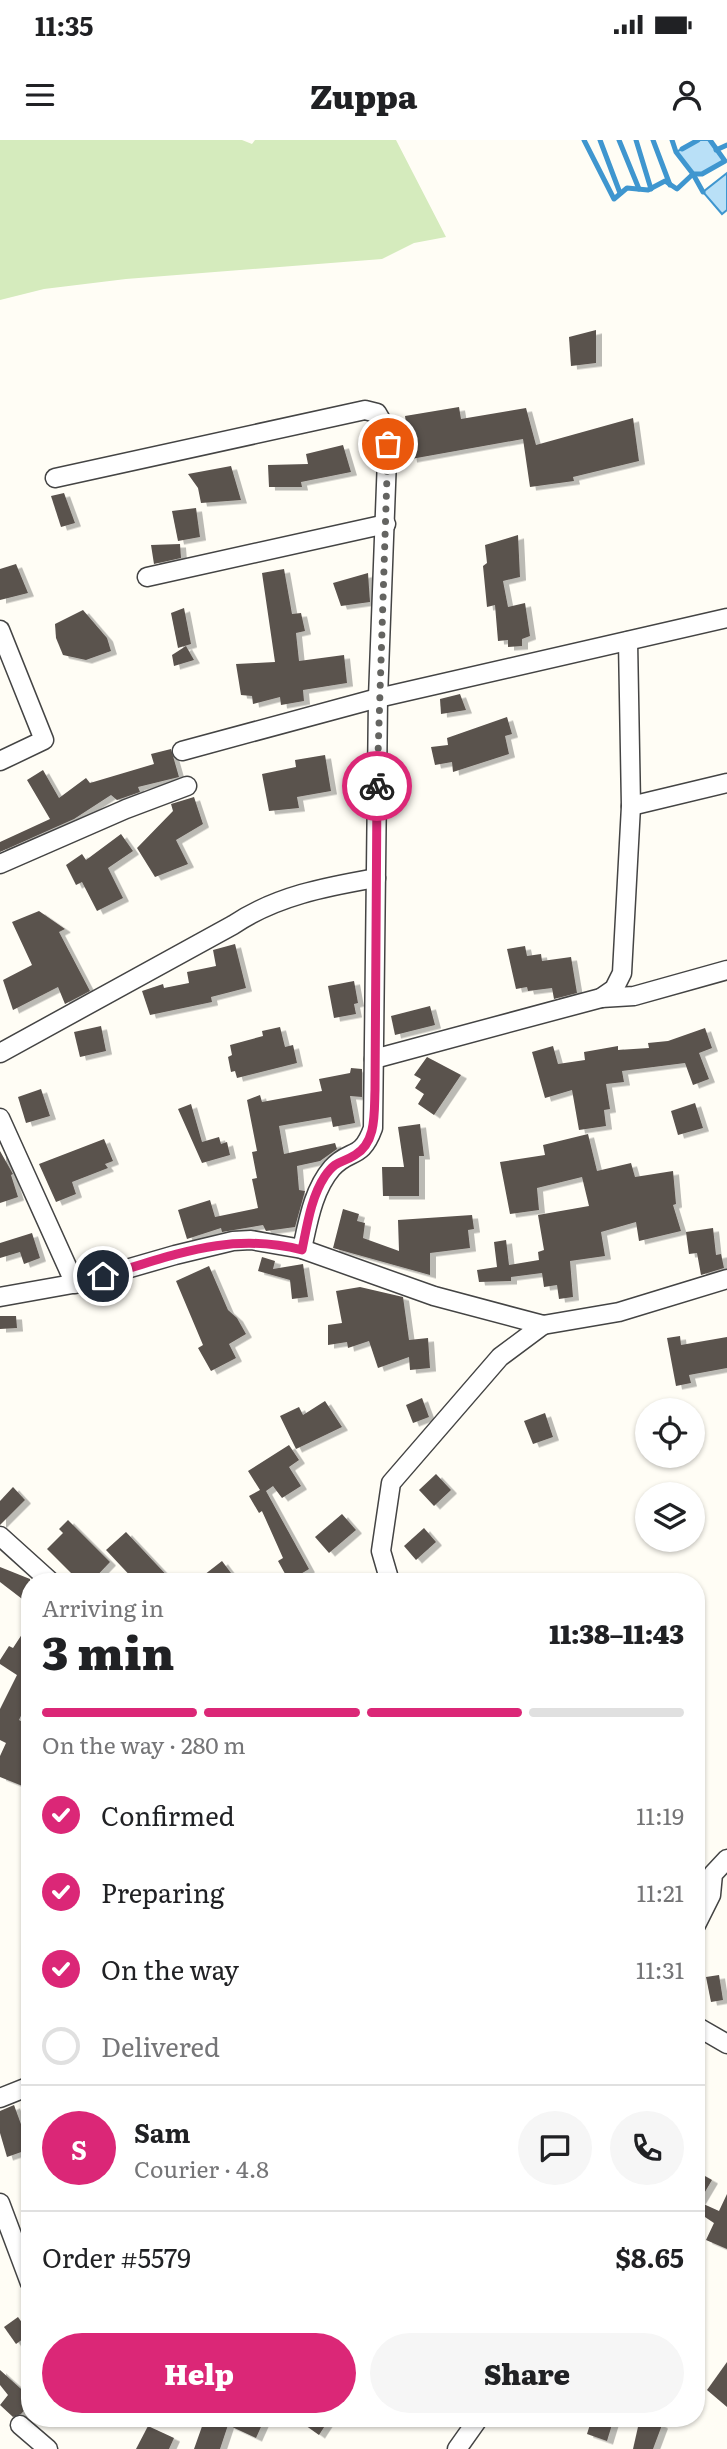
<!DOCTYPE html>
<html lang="en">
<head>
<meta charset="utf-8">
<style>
	:root { --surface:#fff; --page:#f6f6f6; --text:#202124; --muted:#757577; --line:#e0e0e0; --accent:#db2777 }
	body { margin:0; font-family:Literata,serif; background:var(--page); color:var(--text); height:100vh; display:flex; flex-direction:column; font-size:26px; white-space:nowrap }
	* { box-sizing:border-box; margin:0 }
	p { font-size:23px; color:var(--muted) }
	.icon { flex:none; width:38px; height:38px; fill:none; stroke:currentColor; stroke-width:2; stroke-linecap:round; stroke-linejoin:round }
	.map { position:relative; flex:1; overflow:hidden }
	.panel { position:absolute; left:21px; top:1433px; width:684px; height:854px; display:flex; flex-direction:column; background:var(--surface); border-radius:28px; box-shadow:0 2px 5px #0004 }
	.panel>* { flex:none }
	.tools { position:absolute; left:635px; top:1258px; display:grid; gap:14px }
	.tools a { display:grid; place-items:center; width:70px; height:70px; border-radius:50%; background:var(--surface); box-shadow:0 2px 5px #0004; font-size:35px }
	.pin { position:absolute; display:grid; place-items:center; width:60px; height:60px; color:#fff; margin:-30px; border:4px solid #fff; border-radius:50%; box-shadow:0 2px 7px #0007 }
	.courier { position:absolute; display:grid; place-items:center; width:70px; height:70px; margin:-35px; border:5px solid #db2777; border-radius:50%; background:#fff; color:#222; box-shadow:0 2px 9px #0007 }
	.overview em { font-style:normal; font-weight:800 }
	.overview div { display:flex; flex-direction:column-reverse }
	.overview { display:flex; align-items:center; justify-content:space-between; height:119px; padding:0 21px }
	h1 { font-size:46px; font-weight:800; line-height:52px }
	.bar { display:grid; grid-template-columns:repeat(4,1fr); gap:10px 7px; align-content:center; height:84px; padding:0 21px }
	.bar i { height:9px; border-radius:5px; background:var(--line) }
	.bar .on { background:var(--accent) }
	.bar p { grid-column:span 4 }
	.line { display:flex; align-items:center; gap:18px; padding:0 21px; border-top:2px solid var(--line) }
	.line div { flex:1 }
	.round { display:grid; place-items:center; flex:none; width:74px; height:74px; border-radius:37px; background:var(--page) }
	ol { padding:0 21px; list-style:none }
	li { display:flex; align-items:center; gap:21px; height:77px }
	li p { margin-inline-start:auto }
	li .icon { padding:7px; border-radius:50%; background:var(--accent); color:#fff; stroke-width:4 }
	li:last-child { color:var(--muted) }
	li i { width:38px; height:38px; border:4px solid var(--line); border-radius:50% }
	.button { display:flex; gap:14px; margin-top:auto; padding:14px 21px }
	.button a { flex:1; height:80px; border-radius:42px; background:var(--accent); color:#fff; font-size:28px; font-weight:800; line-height:80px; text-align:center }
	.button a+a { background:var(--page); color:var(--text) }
	.status { display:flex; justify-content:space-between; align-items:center; height:49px; padding:0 35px; background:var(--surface); direction:ltr }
	.status svg { height:19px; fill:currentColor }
	header { display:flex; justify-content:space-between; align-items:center; height:91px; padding:0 21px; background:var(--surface); font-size:32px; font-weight:800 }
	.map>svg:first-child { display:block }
	.green { fill:#d5ebbd }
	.water { fill:#b9e0f7; stroke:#3f96cf; stroke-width:2 }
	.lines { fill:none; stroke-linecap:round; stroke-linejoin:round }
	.stream { stroke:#3f96cf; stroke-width:5 }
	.building { fill:#5a524d; filter:url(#shadow) }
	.minor-casing { stroke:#444; stroke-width:21 }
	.minor { stroke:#fff; stroke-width:18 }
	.done { stroke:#646461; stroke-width:7; stroke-dasharray:0 12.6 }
	.route { stroke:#db2777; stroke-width:9 }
</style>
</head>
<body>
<div class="status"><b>11:35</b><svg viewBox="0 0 49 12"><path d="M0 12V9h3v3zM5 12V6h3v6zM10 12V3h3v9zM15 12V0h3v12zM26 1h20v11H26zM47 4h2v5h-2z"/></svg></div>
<header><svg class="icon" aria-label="menu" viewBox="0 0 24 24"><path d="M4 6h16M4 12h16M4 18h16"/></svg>Zuppa<svg class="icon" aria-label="person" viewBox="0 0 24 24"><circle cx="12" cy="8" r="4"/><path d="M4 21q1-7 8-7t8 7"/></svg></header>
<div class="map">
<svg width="727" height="2309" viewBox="0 0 727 2309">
	<defs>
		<filter id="shadow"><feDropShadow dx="6" dy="3.5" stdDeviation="0" flood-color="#0004"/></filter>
	</defs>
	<rect width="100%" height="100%" fill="#fffdf5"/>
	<!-- green -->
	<path class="green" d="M0,0H242L252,4L255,0H396L446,97L414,103L382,119L126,139L44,149L0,160Z"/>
	<!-- water -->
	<g class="water">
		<path d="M698,0H710L725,21L702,34H693L676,12Z"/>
		<path d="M727,33V70L722,74L703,52Z"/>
	</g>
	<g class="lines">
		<!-- stream -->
		<g class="stream">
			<path d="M584,0L614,59L627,48L648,50L665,41L677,49L693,34L703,52"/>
			<path d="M600,0L620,53"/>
			<path d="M619,0L639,49"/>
			<path d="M636,0L651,49"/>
			<path d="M653,0L670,45"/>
			<path d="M672,0L676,12L693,34H702L725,21L710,0"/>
			<path d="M682,9L698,0"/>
			<path d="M716,10L727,5"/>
		</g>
	</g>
	<!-- building -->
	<g class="building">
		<path d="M596,190V223L571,226L569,197Z"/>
		<path d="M459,267L461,279L526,268L536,305L633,278L639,321L573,337L574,341L530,347L523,299L411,319L405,276Z"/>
		<path d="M343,305L351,332L301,342L302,347H269L268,325L308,324L306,314Z"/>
		<path d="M231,326L241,360L201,363L198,348L188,334Z"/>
		<path d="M64,353L75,383L61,387L51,356Z"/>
		<path d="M196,368L200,397L178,401L172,371Z"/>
		<path d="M518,395L520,437L503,441L508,467L525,463L530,496L522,499V506L508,507V500L498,501L495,465L487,467L483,426L487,423L485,405Z"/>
		<path d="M180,404L181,418L154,424L151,405Z"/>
		<path d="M16,424L28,453L0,460V429Z"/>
		<path d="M284,429L292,474L301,473L305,491L296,493L299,521L344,515L347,543L303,550L304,561L281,565L280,557L253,564L252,556L241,555L236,524L275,522L262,433Z"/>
		<path d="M368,433L370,462L341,466L333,443Z"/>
		<path d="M184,468L191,504L178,508L171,473Z"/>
		<path d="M83,470L107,498L111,511L86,520L63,515L56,498L55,484Z"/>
		<path d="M186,506L194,520L174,526L172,515Z"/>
		<path d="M460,554L466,570L441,574L440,559Z"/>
		<path d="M507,577L512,594L505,596L509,614L453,632L452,622L435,625L431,607L448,605L447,598Z"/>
		<path d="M171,609L179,637L138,647L140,652L117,660L111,655L74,679L0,712V702L50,679L27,640L43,630L59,658L86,638L90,643L154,624L151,614Z"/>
		<path d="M325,615L331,651L297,657L299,668L269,671L262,634L296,627L295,620Z"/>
		<path d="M194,657L203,684L176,700L188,724L155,737L137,708L173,671L171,664Z"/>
		<path d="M121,694L133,711L108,728L123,758L97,771L82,742L76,745L66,725L82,714L86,720Z"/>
		<path d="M39,771L65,789L59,792L90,851L65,864L58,847L13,870L3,840L32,825L12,782Z"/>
		<path d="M235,804L246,848L211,857L212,862L150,875L142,851L163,844L164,848L189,843L187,832L216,826L213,810Z"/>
		<path d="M525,806L527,816L541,814L542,821L571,817L577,853L554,859L552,848L528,851L527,847L516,849L507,809Z"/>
		<path d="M354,841L358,863L354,864L356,874L334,878L328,846Z"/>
		<path d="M430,866L435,885L395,895L391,876Z"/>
		<path d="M101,886L106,911L80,917L74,892Z"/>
		<path d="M280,887L285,907L293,905L297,923L237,938L235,931L231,932L228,917L232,915L230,905L263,896L262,891Z"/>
		<path d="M705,888L712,908L699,913L709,939L693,945L685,923L622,931L624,942L606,944L610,969L604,970L606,986L579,990L572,950L545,958L532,912L553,906L558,924L585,920L584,912L618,906V910L649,908L648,903L668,901Z"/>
		<path d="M427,917L461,935L434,975L418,964L424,954L415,948L421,939L414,935Z"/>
		<path d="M351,928L362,929V957L350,956L355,983L333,987L331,977L279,986L284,1014L335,1003L337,1009L320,1021L297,1026L299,1050L305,1051L295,1087L266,1091L263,1085L222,1092L221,1088L187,1099L178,1070L210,1060L215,1077L258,1068L252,1039L257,1038L252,1012L257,1011L247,960L260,955L262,962L322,951L319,939L350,933Z"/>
		<path d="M41,949L50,976L26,983L18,957Z"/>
		<path d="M695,963L703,988L678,995L671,971Z"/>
		<path d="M191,964L202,1002L219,997L221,1004L227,1002L230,1015L202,1023L178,969Z"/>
		<path d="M420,984L424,1016H419V1056H383L382,1027H404L398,987Z"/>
		<path d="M588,994L597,1031L631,1023L635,1037L673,1031L676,1064L673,1065L681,1091L639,1101L636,1082L601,1092L605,1116L570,1121L573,1157L559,1159L557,1145L544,1147L542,1133L511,1137V1141L479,1142L477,1130L497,1127L494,1102L506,1100L509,1125L539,1120L538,1112L544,1110L538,1075L589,1066L582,1037L537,1048L539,1070L510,1074L500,1022L545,1015L543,1005Z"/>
		<path d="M104,999L113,1021L105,1024L108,1028L72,1042L76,1054L56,1062L39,1024Z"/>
		<path d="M0,1011L13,1034L11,1035L18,1057L0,1063Z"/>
		<path d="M343,1069L359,1074L357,1081L365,1083L363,1098L399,1111L398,1080L472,1075L474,1089L468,1090L470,1108L430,1113V1135L333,1108Z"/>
		<path d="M713,1088L716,1115L721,1114L724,1128L701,1135L697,1113L689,1114L686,1092Z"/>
		<path d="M32,1093L40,1118L24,1124L20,1112L0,1118V1103Z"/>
		<path d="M262,1117L275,1121L273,1129L303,1124L308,1157L292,1159L290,1140L258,1131Z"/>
		<path d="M209,1126L228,1170L237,1178L246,1194L229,1204L236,1218L211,1231L198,1208L203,1205L176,1141Z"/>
		<path d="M360,1147L403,1157L409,1200L428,1198L430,1228L410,1230L409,1217L378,1228L369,1201L348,1208L347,1202L328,1205V1185L342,1183L336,1151Z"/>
		<path d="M0,1176H16L17,1188L0,1189Z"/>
		<path d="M680,1196L681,1205L727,1197V1228L689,1235L691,1243L676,1246L667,1198Z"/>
		<path d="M422,1258L429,1277L413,1283L406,1265Z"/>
		<path d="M325,1261L342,1287L296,1309L280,1276L299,1267L303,1275Z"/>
		<path d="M545,1273L553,1297L533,1304L524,1281Z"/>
		<path d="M289,1305L299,1320L289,1327L301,1346L282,1358L273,1346L266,1351L309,1429L289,1441L278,1421L283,1418L262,1371L259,1373L249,1356L260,1350L248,1331Z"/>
		<path d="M436,1334L451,1350L434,1366L419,1350Z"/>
		<path d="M13,1347L25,1360L0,1385V1361Z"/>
		<path d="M342,1374L356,1390L329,1413L315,1397Z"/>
		<path d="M68,1380L110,1422L91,1442H63L71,1433L47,1409L63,1393L59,1389Z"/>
		<path d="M424,1388L436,1402L416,1420L404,1406Z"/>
		<path d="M126,1392L173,1442H136L106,1410Z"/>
		<path d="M222,1421L234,1437L227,1442H195Z"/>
		<path d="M0,1427L30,1439V1465L0,1442Z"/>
		<path d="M30,1482V1506L22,1518L25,1520L30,1510V1557L19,1580L30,1586V1598L21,1614L30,1618V1649L0,1637V1616L6,1603L0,1600V1569L17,1535L0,1524V1520L9,1506L13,1508Z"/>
		<path d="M719,1835L723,1860L711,1862L706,1837Z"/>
		<path d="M14,1965L30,2009L7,2017L0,1993V1971Z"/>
		<path d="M696,2031L712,2040L699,2062L719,2071L727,2054V2109L706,2100L714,2083L696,2071Z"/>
		<path d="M18,2177L30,2194L16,2204L4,2187Z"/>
		<path d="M727,2222V2267L707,2250Z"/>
		<path d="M0,2230L30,2257V2264L21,2274L13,2277L0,2265L8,2255L0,2245Z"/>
		<path d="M205,2278H265L256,2298L228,2285L220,2309H194Z"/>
		<path d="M295,2278H330L319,2295Z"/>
		<path d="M592,2278H614L607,2301L587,2294Z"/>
		<path d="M640,2278H651L662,2285L653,2309H633Z"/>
		<path d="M148,2286L174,2298L169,2309H136Z"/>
	</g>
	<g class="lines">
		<defs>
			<g id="minor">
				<path d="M55,338L365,270L377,273L388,292L378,558L373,988C361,1021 350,1008 332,1028C313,1050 308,1082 302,1109"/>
				<path d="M147,437L386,384"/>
				<path d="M0,490L44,600L0,621"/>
				<path d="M182,611L378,558L727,478"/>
				<path d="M631,666L727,643"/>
				<path d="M0,724L126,669L187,646"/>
				<path d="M601,858L634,856L727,830"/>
				<path d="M0,913L233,785C276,756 325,747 376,738"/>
				<path d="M374,919L601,858L614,849L622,833L631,666L628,501"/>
				<path d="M0,978L75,1144"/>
				<path d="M0,1157L78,1143L175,1115L233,1101L251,1100L302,1109L434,1156L543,1185L619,1172L727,1139"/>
				<path d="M0,1396L51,1442"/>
				<path d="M390,1442L381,1411L391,1343L500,1217L543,1185"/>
				<path d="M696,1785L711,1755L713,1734L727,1719"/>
				<path d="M696,1886L727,1904"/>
				<path d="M0,1958L30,1946"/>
				<path d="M0,2063L30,2143"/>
				<path d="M20,2285L48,2309"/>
				<path d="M457,2309L479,2278"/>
			</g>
		</defs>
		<!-- minor casing -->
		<use href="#minor" class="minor-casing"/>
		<!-- minor -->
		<use href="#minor" class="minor"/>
	</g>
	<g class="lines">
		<!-- done -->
		<path class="done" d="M377,646L388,304"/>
		<!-- route -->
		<path class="route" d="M103,1136C173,1116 228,1091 302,1110C307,1086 311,1057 325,1036C337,1019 341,1024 355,1015C377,1002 374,972 375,950L377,646"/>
	</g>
</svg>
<div class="tools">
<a><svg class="icon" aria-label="locate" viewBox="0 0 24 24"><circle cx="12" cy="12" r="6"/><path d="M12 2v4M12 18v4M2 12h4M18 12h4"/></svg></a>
<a><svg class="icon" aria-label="layers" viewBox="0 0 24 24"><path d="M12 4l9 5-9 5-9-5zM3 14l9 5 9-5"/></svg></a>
</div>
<div class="pin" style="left:388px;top:304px;background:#ea580c"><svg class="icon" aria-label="bag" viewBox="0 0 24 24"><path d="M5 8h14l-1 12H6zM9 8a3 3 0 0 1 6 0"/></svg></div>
<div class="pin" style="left:103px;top:1136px;background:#1f2937"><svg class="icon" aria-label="home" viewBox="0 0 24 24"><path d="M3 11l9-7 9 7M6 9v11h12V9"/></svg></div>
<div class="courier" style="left:377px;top:646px"><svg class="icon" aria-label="bike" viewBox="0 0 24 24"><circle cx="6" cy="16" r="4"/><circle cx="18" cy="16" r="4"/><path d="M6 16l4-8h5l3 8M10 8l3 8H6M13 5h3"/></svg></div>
<section class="panel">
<div class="overview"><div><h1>3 min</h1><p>Arriving in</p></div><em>11:38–11:43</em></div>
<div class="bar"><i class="on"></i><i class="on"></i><i class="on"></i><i></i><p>On the way · 280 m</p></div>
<ol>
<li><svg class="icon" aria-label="check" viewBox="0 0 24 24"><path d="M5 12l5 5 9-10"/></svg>Confirmed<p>11:19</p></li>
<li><svg class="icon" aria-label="check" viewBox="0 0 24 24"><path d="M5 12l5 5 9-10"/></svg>Preparing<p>11:21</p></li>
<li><svg class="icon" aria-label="check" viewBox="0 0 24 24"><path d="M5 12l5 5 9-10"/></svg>On the way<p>11:31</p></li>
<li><i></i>Delivered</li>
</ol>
<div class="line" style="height:126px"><b class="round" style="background:var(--accent);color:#fff">S</b><div><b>Sam</b><p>Courier · 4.8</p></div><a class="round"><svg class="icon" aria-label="chat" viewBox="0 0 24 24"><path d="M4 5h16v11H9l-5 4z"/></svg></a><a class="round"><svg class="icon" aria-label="phone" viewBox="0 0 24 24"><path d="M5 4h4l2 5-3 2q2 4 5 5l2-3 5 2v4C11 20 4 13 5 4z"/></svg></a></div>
<div class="line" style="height:91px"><div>Order #5579</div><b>$8.65</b></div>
<div class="button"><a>Help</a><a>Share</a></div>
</section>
</div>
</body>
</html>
